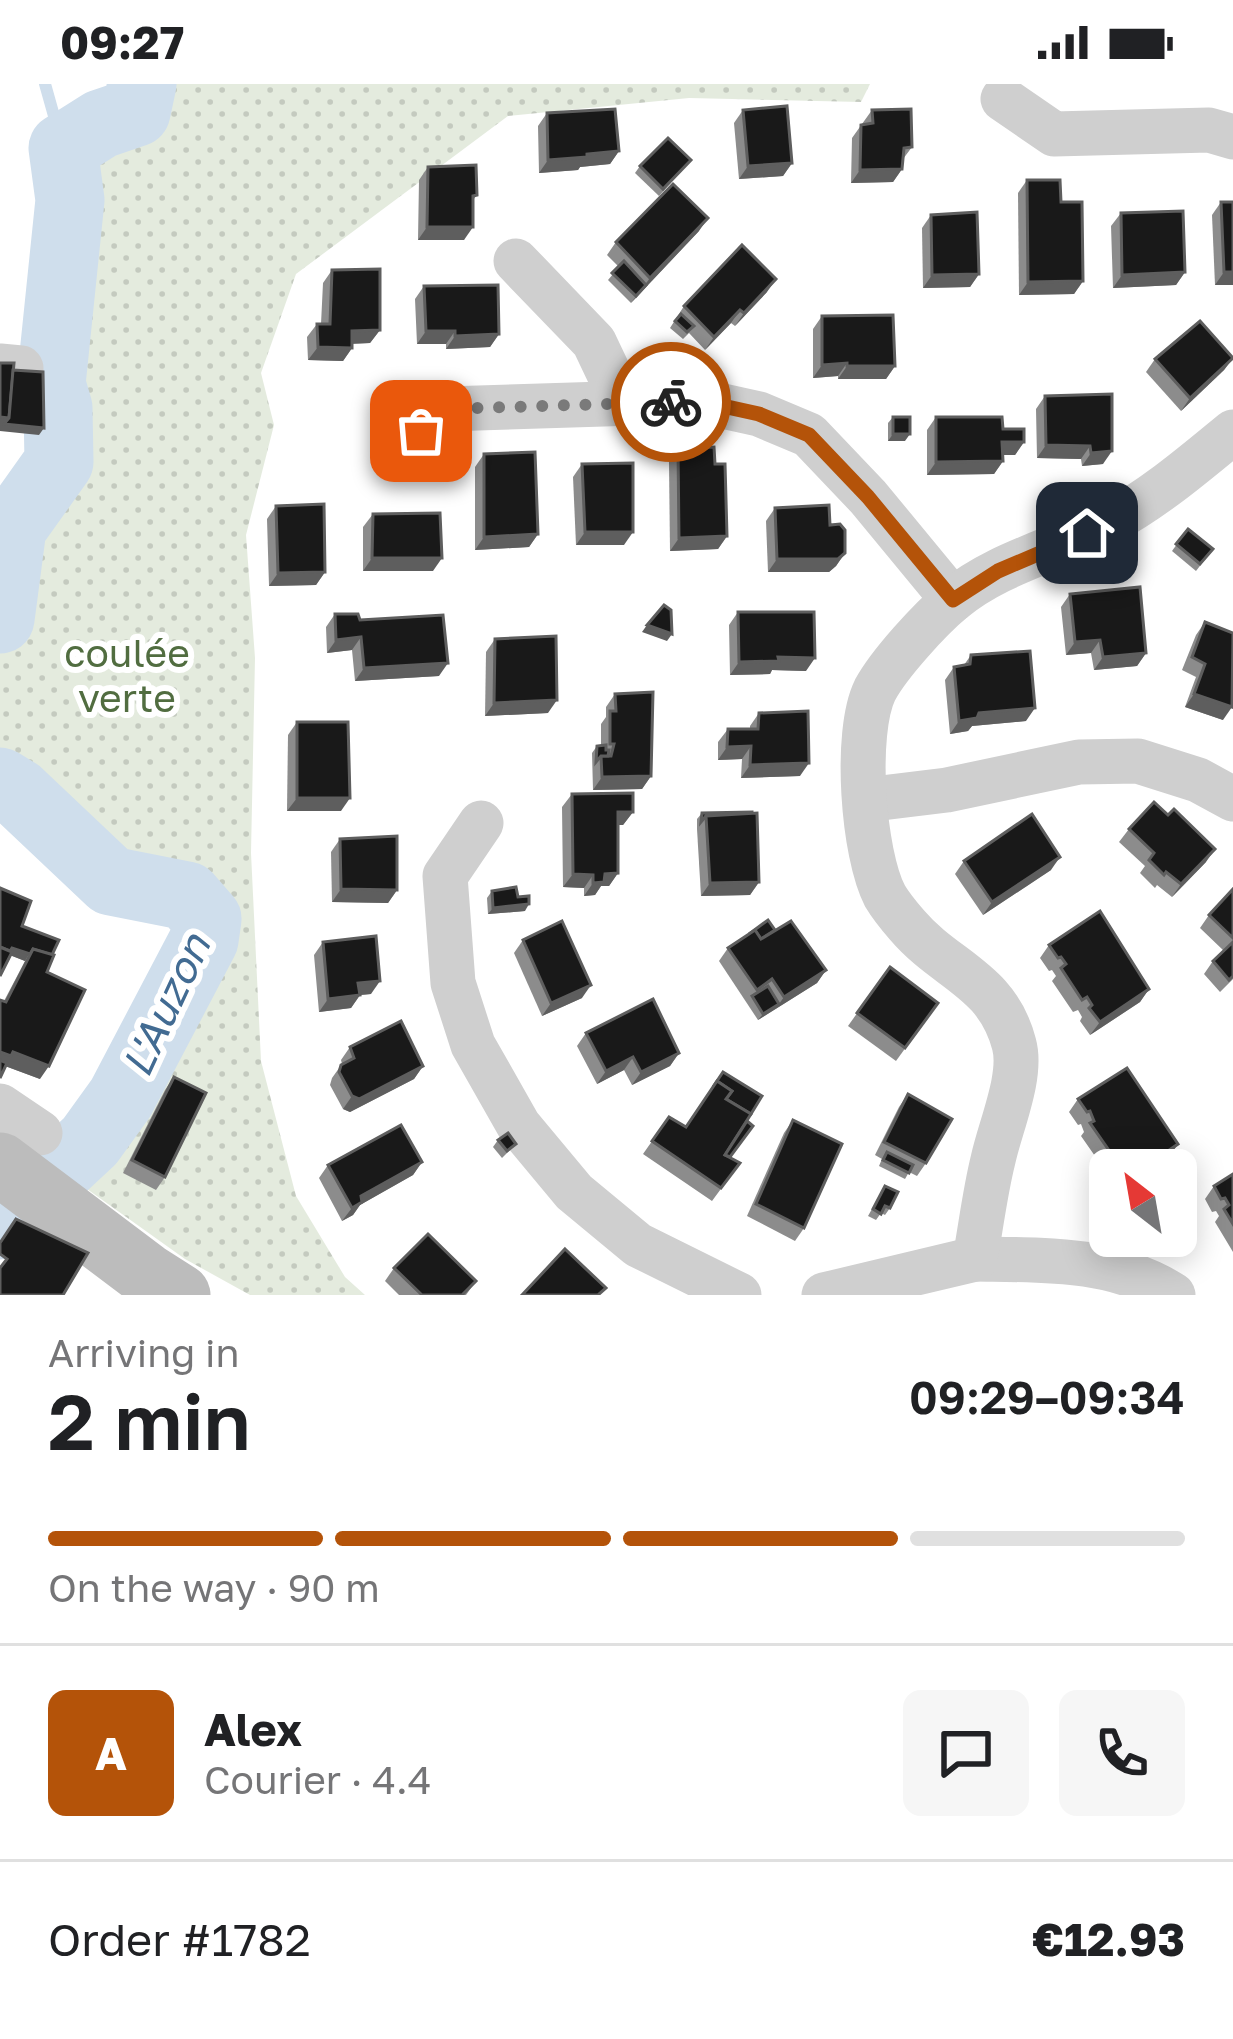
<!DOCTYPE html>
<html lang="en">
<head>
<meta charset="utf-8">
<style>
	:root { --surface:#fff; --page:#f6f6f6; --text:#202124; --muted:#757577; --line:#e0e0e0; --accent:#b45309 }
	body { margin:0; font-family:"Golos Text",sans-serif; background:var(--page); color:var(--text); height:100vh; display:flex; flex-direction:column; font-size:45px; white-space:nowrap }
	* { box-sizing:border-box; margin:0 }
	p { font-size:39px; color:var(--muted) }
	.icon { flex:none; width:66px; height:66px; fill:none; stroke:currentColor; stroke-width:2; stroke-linecap:round; stroke-linejoin:round }
	.map { position:relative; height:1211px; overflow:hidden }
	.details { display:flex; flex-direction:column; background:var(--surface); flex:1 }
	.details>* { flex:none }
	.needle { width:78px; rotate:329deg }
	.buttons { position:absolute; left:1089px; top:1065px; display:grid; gap:24px }
	.buttons a { display:grid; place-items:center; width:108px; height:108px; border-radius:18px; background:var(--surface); box-shadow:0 6px 30px #0003; font-size:60px }
	.pin { position:absolute; display:grid; place-items:center; width:102px; height:102px; color:#fff; margin:-51px; border-radius:24px; box-shadow:0 6px 18px #0006 }
	.courier { position:absolute; display:grid; place-items:center; width:120px; height:120px; margin:-60px; border:9px solid #b45309; border-radius:50%; background:#fff; color:#222; box-shadow:0 3px 15px #0007 }
	.overview em { font-style:normal; font-weight:600 }
	.overview div { display:flex; flex-direction:column-reverse }
	.overview { display:flex; align-items:center; justify-content:space-between; height:204px; padding:0 48px }
	h1 { font-size:78px; font-weight:600; line-height:90px }
	.bar { display:grid; grid-template-columns:repeat(4,1fr); gap:18px 12px; align-content:center; height:144px; padding:0 48px }
	.bar i { height:15px; border-radius:9px; background:var(--line) }
	.bar .on { background:var(--accent) }
	.bar p { grid-column:span 4 }
	.line { display:flex; align-items:center; gap:30px; padding:0 48px; border-top:3px solid var(--line) }
	.line div { flex:1 }
	.round { display:grid; place-items:center; flex:none; width:126px; height:126px; border-radius:18px; background:var(--page) }
	.status { display:flex; justify-content:space-between; align-items:center; height:84px; padding:0 60px; background:var(--surface); direction:ltr }
	.status svg { height:33px; fill:currentColor }
	.map>svg:first-child { display:block }
	.grass { fill:url(#grass-dots) }
	.lines { fill:none; stroke-linecap:round; stroke-linejoin:round }
	.stream { stroke:#cfdeec; stroke-width:12 }
	.river { stroke:#cfdeec; stroke-width:69 }
	.minor { stroke:#cfcfcf; stroke-width:45 }
	.secondary { stroke:#bcbcbc; stroke-width:63 }
	.wall { fill:#8c8c8c }
	.shaded-wall { fill:#5e5e5e }
	.building { fill:#191919; stroke:#5e5e5e; stroke-width:3 }
	.done { stroke:#7a7a7a; stroke-width:12; stroke-dasharray:0 21.6 }
	.route { stroke:#b45309; stroke-width:15 }
	.labels { text-anchor:middle; stroke-width:12; stroke-linejoin:round; paint-order:stroke }
	.park-label { font-size:39px; fill:#516d40; stroke:#fff }
	.water-label { font-size:42px; font-style:italic; fill:#426b92; stroke:#fff }
</style>
</head>
<body>
<div class="status"><b>09:27</b><svg viewBox="0 0 49 12"><path d="M0 12V9h3v3zM5 12V6h3v6zM10 12V3h3v9zM15 12V0h3v12zM26 1h20v11H26zM47 4h2v5h-2z"/></svg></div>
<div class="map">
<svg width="1233" height="1211" viewBox="0 0 1233 1211">
	<defs>
		<pattern id="grass-dots" width="8" height="8" patternUnits="userSpaceOnUse" patternTransform="scale(3)"><rect width="8" height="8" fill="#e4ebde"/><path d="M2 2h.1M6 6h.1" fill="none" stroke="#c4cabf" stroke-width="1.8" stroke-linecap="round"/></pattern>
	</defs>
	<rect width="100%" height="100%" fill="#fff"/>
	<!-- grass -->
	<path class="grass" d="M142,0H870L861,18L689,14L508,32L296,190L261,289L274,341L246,451L255,574L251,769L261,977L296,1112L345,1193L365,1211H250L185,1175L80,1100L197,902L207,835L187,812L111,797L18,709L0,698V535L12,444L59,377L58,325L51,300V284L70,116L63,64L101,40L136,28Z"/>
	<g class="lines">
		<!-- stream -->
		<path class="stream" d="M45,0L63,64"/>
		<!-- river -->
		<g class="river">
			<path d="M0,535L12,444L59,378L58,324L51,300L70,116L63,64L101,40L136,28L142,0"/>
			<path d="M0,698L18,709L111,797L187,812L207,835L204,856L121,1014L90,1057L0,1141"/>
		</g>
		<!-- minor -->
		<g class="minor">
			<path d="M1003,15L1054,50L1209,46L1233,53"/>
			<path d="M516,177L594,258L623,319"/>
			<path d="M0,282L21,284"/>
			<path d="M396,370L446,325L700,317L759,330L809,351L868,413L953,516"/>
			<path d="M865,716L947,706L1079,678L1138,677L1198,696L1233,715"/>
			<path d="M481,739L445,792L453,899L473,961L519,1042L574,1108L638,1161L739,1211"/>
			<path d="M0,1022L40,1049"/>
			<path d="M975,1175C1042,1176 1114,1173 1173,1211"/>
			<path d="M824,1211L975,1175C981,1142 985,1108 993,1076C1000,1043 1023,992 1014,960C997,895 946,887 907,841C900,833 891,822 885,812C863,770 854,649 875,606C889,580 930,535 953,516C997,479 1057,466 1108,439C1153,415 1193,381 1233,348"/>
		</g>
		<!-- secondary -->
		<path class="secondary" d="M0,1080L146,1190L179,1211"/>
	</g>
	<!-- wall -->
	<g class="wall">
		<path d="M743,26L792,79L783,92L739,95L734,39Z"/>
		<path d="M872,26L912,63L903,75L902,85L893,98L851,99L852,54Z"/>
		<path d="M547,29L619,67L610,80L580,83L578,86L539,89L538,42Z"/>
		<path d="M691,76L659,112L635,89L640,82Z"/>
		<path d="M428,83L477,111L473,116L464,156H418L419,96Z"/>
		<path d="M1027,96L1061,118L1083,197L1074,210L1019,211L1018,109Z"/>
		<path d="M1221,118H1233V201H1215L1212,131Z"/>
		<path d="M1121,129L1185,188L1176,201L1113,204L1111,142Z"/>
		<path d="M931,131L979,190L970,203L923,204L922,144Z"/>
		<path d="M699,147L631,219L608,196L619,183L607,171L616,158Z"/>
		<path d="M332,186L380,246L370,259L352,260V264L343,277L308,276L307,253L317,240H321L323,199Z"/>
		<path d="M424,202L499,250L490,263L446,265V260H417L415,215Z"/>
		<path d="M767,208L735,242L731,239L705,266L689,249L683,255L670,244L684,222Z"/>
		<path d="M822,232L895,282L886,295H838V292L813,294V245Z"/>
		<path d="M1233,274L1224,286L1181,327L1146,288L1155,275Z"/>
		<path d="M1112,310L1103,380L1082,382L1081,375L1037,374L1036,325L1045,312Z"/>
		<path d="M893,333L905,357H888V339Z"/>
		<path d="M936,333L1003,345L1024,358L1015,371H1003V377L994,390L927,391V346Z"/>
		<path d="M678,365L727,452L718,465L670,467L669,378Z"/>
		<path d="M484,370L538,450L529,463L475,466V383Z"/>
		<path d="M582,380L624,461H576L573,393Z"/>
		<path d="M276,422L325,488L316,501L269,502L267,435Z"/>
		<path d="M775,424L830,441L845,469L836,482L829,488H768L766,437Z"/>
		<path d="M373,430L433,487H363V443Z"/>
		<path d="M1188,445L1213,465L1196,487L1172,467Z"/>
		<path d="M1070,510L1146,569L1137,582L1094,586L1091,569L1066,571L1061,523Z"/>
		<path d="M738,528L806,587L772,586L770,590L730,591L729,541Z"/>
		<path d="M335,530L360,536L439,592L355,597L352,566L327,569L326,543Z"/>
		<path d="M1205,538L1223,636L1185,623L1196,593L1182,586L1196,551Z"/>
		<path d="M495,555L548,629L485,632L486,568Z"/>
		<path d="M971,571L1026,637L972,642L968,647L950,650L945,596L954,583L964,581Z"/>
		<path d="M615,610L651,692L642,705L593,706L592,669L597,662H601V640L606,633V623Z"/>
		<path d="M759,629L800,692L741,694L742,675L718,676V658L728,645H750V642Z"/>
		<path d="M297,638L341,727H287L288,651Z"/>
		<path d="M572,710L633,728L623,741H618V789L609,802H601L595,811L584,812V804L563,803L562,723Z"/>
		<path d="M702,729L759,798L750,811L701,812L697,745V735Z"/>
		<path d="M1129,745L1206,778L1172,813L1157,801L1155,804L1140,789L1145,782L1119,758Z"/>
		<path d="M340,755L397,806L388,819L332,818L331,768Z"/>
		<path d="M964,777L1051,786L983,831L955,790Z"/>
		<path d="M1233,805V895L1220,908L1204,890L1213,877L1224,867L1200,844L1209,831Z"/>
		<path d="M492,807L518,813L525,827L488,830L487,814Z"/>
		<path d="M22,842L52,871L47,888L40,995L5,982L4,917L25,877L10,871Z"/>
		<path d="M775,846L826,886L817,899L758,936L719,877L728,864Z"/>
		<path d="M523,856L582,914L542,932L514,869Z"/>
		<path d="M323,858L371,910L360,911L351,924L319,928L314,871Z"/>
		<path d="M1049,861L1149,905L1140,918L1090,951L1080,937L1082,933L1078,926L1073,928L1052,897L1056,892L1052,886L1049,887L1040,874Z"/>
		<path d="M890,883L938,919L896,977L848,942Z"/>
		<path d="M586,949L679,969L670,982L632,1001L624,986L597,1000L577,962Z"/>
		<path d="M350,963L423,982L414,995L350,1028L343,1025L330,1001L332,994L342,980L341,976Z"/>
		<path d="M174,993L165,1093L156,1106L123,1089L165,1006Z"/>
		<path d="M908,1010L926,1079L917,1092L909,1088L905,1095L879,1082L882,1075L875,1071L899,1023Z"/>
		<path d="M1078,1015L1169,1073L1150,1086L1110,1087L1108,1082L1104,1085L1081,1052L1084,1048L1081,1040L1078,1041L1069,1028Z"/>
		<path d="M669,1033L686,1043L747,1037L730,1074L740,1079L712,1117L643,1070Z"/>
		<path d="M793,1036L804,1144L795,1157L747,1132L784,1049Z"/>
		<path d="M498,1056L516,1060L502,1074L493,1063Z"/>
		<path d="M422,1078L413,1091L360,1121L353,1131L342,1137L319,1094L328,1081Z"/>
		<path d="M1233,1090V1168L1215,1138L1219,1132L1216,1127L1212,1128L1205,1115L1214,1102Z"/>
		<path d="M885,1102L890,1124L885,1131L881,1129L876,1136L868,1132Z"/>
		<path d="M394,1184L476,1197L466,1211H399L385,1197Z"/>
	</g>
	<!-- shaded-wall -->
	<g class="shaded-wall">
		<path d="M619,67L610,80L580,83L578,86L539,89L548,76Z"/>
		<path d="M792,79L783,92L739,95L748,82Z"/>
		<path d="M902,85L893,98L851,99L860,86Z"/>
		<path d="M708,134L699,147L631,219L650,194Z"/>
		<path d="M427,143H473L464,156H418Z"/>
		<path d="M1185,188L1176,201L1113,204L1122,191Z"/>
		<path d="M1224,188H1233V201H1215Z"/>
		<path d="M979,190L970,203L923,204L932,191Z"/>
		<path d="M776,195L767,208L735,242L744,229Z"/>
		<path d="M1083,197L1074,210L1019,211L1028,198Z"/>
		<path d="M740,226L731,239L705,266L714,253Z"/>
		<path d="M380,246L370,259L343,260L352,247Z"/>
		<path d="M426,247H455L446,260H417Z"/>
		<path d="M499,250L490,263L446,265L455,252Z"/>
		<path d="M318,263L352,264L343,277L308,276Z"/>
		<path d="M1233,274L1224,286L1181,327L1190,314Z"/>
		<path d="M847,279L838,292L813,294L822,281Z"/>
		<path d="M847,282H895L886,295H838Z"/>
		<path d="M0,333L9,334L44,344L39,351L0,347Z"/>
		<path d="M893,350H910L905,357H888Z"/>
		<path d="M1002,358H1024L1015,371H993Z"/>
		<path d="M1046,361L1090,362L1081,375L1037,374Z"/>
		<path d="M1112,367L1103,380L1082,382L1091,369Z"/>
		<path d="M1003,377L994,390L927,391L936,378Z"/>
		<path d="M585,448H633L624,461H576Z"/>
		<path d="M538,450L529,463L475,466L484,453Z"/>
		<path d="M727,452L718,465L670,467L679,454Z"/>
		<path d="M845,469L836,482L829,488H768L777,475Z"/>
		<path d="M372,474H442L433,487H363Z"/>
		<path d="M325,488L316,501L269,502L278,489Z"/>
		<path d="M647,541L672,550L667,557L642,548Z"/>
		<path d="M361,553L352,566L327,569L336,556Z"/>
		<path d="M1100,556L1091,569L1066,571L1075,558Z"/>
		<path d="M1146,569L1137,582L1094,586L1103,573Z"/>
		<path d="M778,573L815,574L806,587L772,586L770,590L730,591L739,578Z"/>
		<path d="M448,579L439,592L355,597L364,584Z"/>
		<path d="M1194,610L1232,623L1223,636L1185,623Z"/>
		<path d="M557,616L548,629L485,632L494,619Z"/>
		<path d="M1035,624L1026,637L972,642L968,647L950,650L959,637L979,629Z"/>
		<path d="M751,662L742,675L718,676L727,663Z"/>
		<path d="M809,679L800,692L741,694L750,681Z"/>
		<path d="M651,692L642,705L593,706L602,693Z"/>
		<path d="M297,714H350L341,727H287Z"/>
		<path d="M618,728H633L623,741H609Z"/>
		<path d="M1215,765L1206,778L1172,813L1181,800Z"/>
		<path d="M1060,773L1051,786L983,831L992,818Z"/>
		<path d="M618,789L609,802H601L595,811L584,812L593,799L605,790Z"/>
		<path d="M573,790L593,791L584,804L563,803Z"/>
		<path d="M759,798L750,811L701,812L710,799Z"/>
		<path d="M341,805L397,806L388,819L332,818Z"/>
		<path d="M529,820L525,827L488,830L493,824Z"/>
		<path d="M12,864L29,870L25,877L7,870Z"/>
		<path d="M826,886L817,899L758,936L763,930L779,920L784,913Z"/>
		<path d="M380,897L371,910L349,912L358,899Z"/>
		<path d="M591,901L582,914L542,932L551,919Z"/>
		<path d="M1149,905L1140,918L1090,951L1100,938Z"/>
		<path d="M360,911L351,924L319,928L328,915Z"/>
		<path d="M0,968H13L49,982L40,995L5,982L0,985Z"/>
		<path d="M679,969L670,982L632,1001L641,988Z"/>
		<path d="M633,973L624,986L597,1000L606,987Z"/>
		<path d="M423,982L414,995L350,1028L343,1025L352,1012Z"/>
		<path d="M1178,1060L1169,1073L1150,1086H1140Z"/>
		<path d="M422,1078L413,1091L360,1121L353,1131L342,1137L361,1112Z"/>
	</g>
	<!-- building -->
	<g class="building">
		<path d="M787,22L792,79L748,82L743,26Z"/>
		<path d="M615,25L619,67L587,70V73L548,76L547,29Z"/>
		<path d="M911,25L912,63L904,64L902,85L860,86L861,41L873,39L872,26Z"/>
		<path d="M668,54L691,76L663,105L640,82Z"/>
		<path d="M476,81L477,111L473,112V143H427L428,83Z"/>
		<path d="M1027,96H1060L1061,118H1082L1083,197L1028,198Z"/>
		<path d="M673,100L708,134L650,194L616,158Z"/>
		<path d="M1221,118H1233V188H1224Z"/>
		<path d="M1183,127L1185,188L1122,191L1121,129Z"/>
		<path d="M977,128L979,190L932,191L931,131Z"/>
		<path d="M742,161L776,195L744,229L740,226L714,253L684,222Z"/>
		<path d="M624,177L646,201L636,212L612,189Z"/>
		<path d="M380,185V246L352,247V264L318,263L317,240H330L332,186Z"/>
		<path d="M498,201L499,250L455,252V247H426L424,202Z"/>
		<path d="M681,230L694,242L687,248L675,237Z"/>
		<path d="M893,231L895,282H847V279L822,281V232Z"/>
		<path d="M1200,237L1233,274L1190,314L1155,275Z"/>
		<path d="M0,279H14L9,334L0,333Z"/>
		<path d="M13,286L43,288L44,344L4,340L9,334Z"/>
		<path d="M1112,310V367L1091,369L1090,362L1046,361L1045,312Z"/>
		<rect x="893" y="333" width="17" height="17"/>
		<path d="M936,333H1002L1003,345H1024V358H1002L1003,377L936,378Z"/>
		<path d="M714,363L715,380H725L727,452L679,454L678,365Z"/>
		<path d="M535,368L538,450L484,453V370Z"/>
		<path d="M633,379V448H585L582,380Z"/>
		<path d="M324,420L325,488L278,489L276,422Z"/>
		<path d="M829,421L830,441L840,440L845,446V469L838,475H777L775,424Z"/>
		<path d="M440,429L442,474H372L373,430Z"/>
		<path d="M1188,445L1213,465L1200,480L1176,460Z"/>
		<path d="M1140,503L1146,569L1103,573L1100,556L1075,558L1070,510Z"/>
		<path d="M664,521L671,526L672,550L647,541Z"/>
		<path d="M738,528H814L815,574L778,573L779,577L739,578Z"/>
		<path d="M335,530H358L360,536L443,531L448,579L364,584L361,553L336,556Z"/>
		<path d="M1205,538L1233,549L1232,623L1194,610L1205,580L1192,573Z"/>
		<path d="M556,552L557,616L494,619L495,555Z"/>
		<path d="M1030,567L1035,624L979,629L977,634L959,637L954,583L970,580L971,571Z"/>
		<path d="M653,608L651,692L602,693L601,672H611L614,660H610V627H616L615,610Z"/>
		<path d="M808,627L809,679L750,681L751,662L727,663L728,645H758L759,629Z"/>
		<path d="M297,638H348L350,714H297Z"/>
		<path d="M606,661V666H609L608,672H601L596,678L597,662Z"/>
		<path d="M633,709V728H618V789L605,790L604,798L593,799V791L573,790L572,710Z"/>
		<path d="M1154,718L1168,731L1174,725L1215,765L1181,800L1166,788L1164,791L1149,776L1154,769L1129,745Z"/>
		<path d="M752,728V729L706,732L701,738L702,729Z"/>
		<path d="M757,729L759,798L710,799L706,732Z"/>
		<path d="M1032,730L1060,773L992,818L964,777Z"/>
		<path d="M397,752V806L341,805L340,755Z"/>
		<path d="M516,803L518,813L529,812V820L493,824L492,807Z"/>
		<path d="M0,804L31,817L22,842L59,856L52,871L33,865L30,870L12,864L10,867L0,863Z"/>
		<path d="M1233,805V854L1209,831Z"/>
		<path d="M1100,827L1149,905L1100,938L1089,924L1092,921L1087,913L1082,916L1061,884L1066,880L1061,873L1058,874L1049,861Z"/>
		<path d="M768,836L775,846L761,855L755,846L749,850Z"/>
		<path d="M562,837L591,901L551,919L523,856Z"/>
		<path d="M791,837L826,886L784,913L772,895L757,906L728,864L755,846L761,855Z"/>
		<path d="M376,852L380,897L358,899L360,911L328,915L323,858Z"/>
		<path d="M1233,858V892L1229,896L1213,877Z"/>
		<path d="M0,863L12,868L0,892Z"/>
		<path d="M33,865L54,871L47,888L85,906L49,982L13,968L11,972L0,968V916L6,918Z"/>
		<path d="M890,883L938,919L905,964L857,929Z"/>
		<path d="M768,902L779,920L763,930L752,912Z"/>
		<path d="M653,915L679,969L641,988L633,973L606,987L586,949Z"/>
		<path d="M401,937L423,982L359,1015L352,1012L339,988L341,981L354,974L350,963Z"/>
		<path d="M0,976L7,979L0,994Z"/>
		<path d="M1127,984L1178,1060L1140,1086H1125L1117,1069L1113,1072L1090,1039L1094,1037L1090,1027L1087,1028L1078,1015Z"/>
		<path d="M723,988L762,1012L751,1030L726,1015L732,1007L717,997L713,1003Z"/>
		<path d="M174,993L206,1009L165,1093L132,1076Z"/>
		<path d="M717,997L732,1007L726,1015L751,1030L725,1071L740,1079L721,1104L652,1057L669,1033L686,1043Z"/>
		<path d="M908,1010L952,1035L926,1079L884,1058Z"/>
		<path d="M793,1036L842,1060L804,1144L756,1120Z"/>
		<path d="M747,1037L753,1042L730,1073L725,1071Z"/>
		<path d="M401,1041L422,1078L361,1112L362,1118L352,1124L328,1081Z"/>
		<path d="M508,1049L516,1060L507,1067L498,1056Z"/>
		<path d="M887,1068L913,1081L909,1089L883,1076Z"/>
		<path d="M1233,1090V1140L1224,1125L1229,1121L1225,1114L1221,1115L1214,1102Z"/>
		<path d="M885,1102L898,1108L890,1124L885,1122L881,1130L873,1125Z"/>
		<path d="M16,1135L88,1169L63,1211H0V1184L7,1175L0,1170V1159Z"/>
		<path d="M428,1150L476,1197L462,1211H422L394,1184Z"/>
		<path d="M565,1165L606,1204L598,1211H522Z"/>
	</g>
	<g class="lines">
		<!-- done -->
		<path class="done" d="M421,347L446,325L671,318"/>
		<!-- route -->
		<path class="route" d="M671,318L700,317L759,330L809,351L868,413L953,516L998,487L1087,449"/>
	</g>
	<g class="labels">
		<!-- park labels -->
		<g class="park-label">
			<text x="127" y="583">coulée<tspan x="127" dy="45">verte</tspan></text>
		</g>
		<!-- water labels -->
		<g class="water-label">
			<text transform="translate(166 921) rotate(-65)" y="15">L'Auzon</text>
		</g>
	</g>
</svg>
<div class="buttons">
<a><svg class="needle" viewBox="-14 -14 28 28"><path d="M0-13l5 13h-10z" fill="#e53935"/><path d="M0 13l5-13h-10z" fill="#757577"/></svg></a>
</div>
<div class="pin" style="left:421px;top:347px;background:#ea580c"><svg class="icon" aria-label="bag" viewBox="0 0 24 24"><path d="M5 8h14l-1 12H6zM9 8a3 3 0 0 1 6 0"/></svg></div>
<div class="pin" style="left:1087px;top:449px;background:#1f2937"><svg class="icon" aria-label="home" viewBox="0 0 24 24"><path d="M3 11l9-7 9 7M6 9v11h12V9"/></svg></div>
<div class="courier" style="left:671px;top:318px"><svg class="icon" aria-label="bike" viewBox="0 0 24 24"><circle cx="6" cy="16" r="4"/><circle cx="18" cy="16" r="4"/><path d="M6 16l4-8h5l3 8M10 8l3 8H6M13 5h3"/></svg></div>
</div>
<section class="details">
<div class="overview"><div><h1>2 min</h1><p>Arriving in</p></div><em>09:29–09:34</em></div>
<div class="bar"><i class="on"></i><i class="on"></i><i class="on"></i><i></i><p>On the way · 90 m</p></div>
<div class="line" style="height:216px"><b class="round" style="background:var(--accent);color:#fff">A</b><div><b>Alex</b><p>Courier · 4.4</p></div><a class="round"><svg class="icon" aria-label="chat" viewBox="0 0 24 24"><path d="M4 5h16v11H9l-5 4z"/></svg></a><a class="round"><svg class="icon" aria-label="phone" viewBox="0 0 24 24"><path d="M5 4h4l2 5-3 2q2 4 5 5l2-3 5 2v4C11 20 4 13 5 4z"/></svg></a></div>
<div class="line" style="height:156px"><div>Order #1782</div><b>€12.93</b></div>
</section>
</body>
</html>
